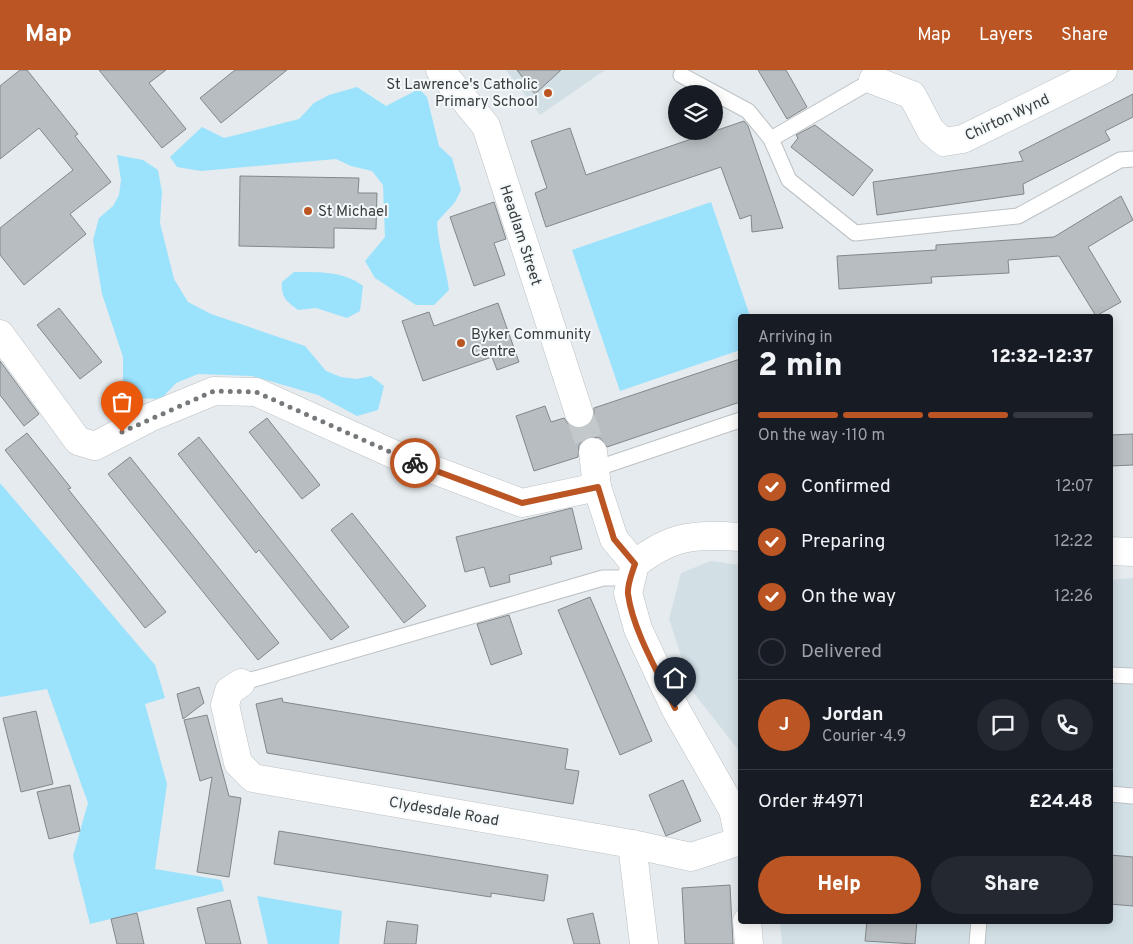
<!DOCTYPE html>
<html lang="en">
<head>
<meta charset="utf-8">
<style>
	:root { --surface:#171b24; --page:#242831; --text:#f1f3f6; --muted:#9ea1a6; --line:#363941; --accent:#bb5624 }
	body { margin:0; font-family:Overpass,sans-serif; background:var(--page); color:var(--text); height:100vh; display:flex; flex-direction:column; font-size:19px; white-space:nowrap }
	* { box-sizing:border-box; margin:0 }
	p { font-size:16px; color:var(--muted) }
	.icon { flex:none; width:28px; height:28px; fill:none; stroke:currentColor; stroke-width:2; stroke-linecap:round; stroke-linejoin:round }
	.map { position:relative; flex:1; overflow:hidden }
	.panel { position:absolute; left:738px; top:244px; width:375px; height:610px; display:flex; flex-direction:column; background:var(--surface); border-radius:5px; box-shadow:0 2px 12px #0003 }
	.panel>* { flex:none }
	.fabs { position:absolute; left:668px; top:15px; display:grid; gap:10px }
	.fabs a { display:grid; place-items:center; width:55px; height:55px; border-radius:50%; background:var(--surface); box-shadow:0 2px 12px #0003; font-size:25px }
	.pin { position:absolute; display:grid; place-items:center; width:42px; height:42px; color:#fff; margin:-51px -21px; border-radius:50% 50% 50% 0; rotate:-45deg; box-shadow:0 0 5px #0007 }
	.pin .icon { rotate:45deg }
	.courier { position:absolute; display:grid; place-items:center; width:50px; height:50px; margin:-25px; border:4px solid #bb5624; border-radius:50%; background:#fff; color:#222; box-shadow:0 1px 6px #0007 }
	.summary em { font-style:normal; font-weight:800 }
	.summary div { display:flex; flex-direction:column-reverse }
	.summary { display:flex; align-items:center; justify-content:space-between; height:85px; padding:0 20px }
	h1 { font-size:32px; font-weight:800; line-height:38px }
	.bar { display:grid; grid-template-columns:repeat(4,1fr); gap:8px 5px; align-content:center; height:60px; padding:0 20px }
	.bar i { height:6px; border-radius:4px; background:var(--line) }
	.bar .active { background:var(--accent) }
	.bar p { grid-column:span 4 }
	.line { display:flex; align-items:center; gap:12px; padding:0 20px; border-top:1px solid var(--line) }
	.line div { flex:1 }
	.round { display:grid; place-items:center; flex:none; width:52px; height:52px; border-radius:26px; background:var(--page) }
	ol { padding:0 20px; list-style:none }
	li { display:flex; align-items:center; gap:15px; height:55px }
	li p { margin-inline-start:auto }
	li .icon { padding:5px; border-radius:50%; background:var(--accent); color:#fff; stroke-width:4 }
	li:last-child { color:var(--muted) }
	li i { width:28px; height:28px; border:2px solid var(--line); border-radius:50% }
	.action { display:flex; gap:10px; margin-top:auto; padding:10px 20px }
	.action a { flex:1; height:58px; border-radius:30px; background:var(--accent); color:#fff; font-size:20px; font-weight:800; line-height:58px; text-align:center }
	.action a+a { background:var(--page); color:var(--text) }
	header { display:flex; align-items:center; gap:30px; box-sizing:border-box; height:70px; padding:0 25px; background:var(--accent); color:#fff }
	header strong { font-size:24px }
	nav { display:flex; gap:28px; margin-inline-start:auto; font-size:18px }
	.map>svg:first-child { display:block }
	.built { fill:#d2e0e6 }
	.green { fill:#9be2fd }
	.building { fill:#b7bdc0; stroke:#82878a }
	.lines { fill:none; stroke-linecap:round; stroke-linejoin:round }
	.street-tunnel { stroke:#c3c8cb; stroke-width:28; stroke-dasharray:28 14; stroke-linecap:butt }
	.lane-casing { stroke:#bcc1c4; stroke-width:17 }
	.street-casing { stroke:#bcc1c4; stroke-width:29 }
	.lane { stroke:#fff; stroke-width:15 }
	.street { stroke:#fff; stroke-width:28 }
	.done { stroke:#76797b; stroke-width:5; stroke-dasharray:0 9 }
	.route { stroke:#bb5624; stroke-width:6 }
	.poi-dot { fill:#bb5624; stroke:#f3f9fb; stroke-width:2 }
	.labels { text-anchor:middle; stroke-width:4; stroke-linejoin:round; paint-order:stroke }
	.poi-label { font-size:15px; fill:#3a3c3d; stroke:#f3f9fb; text-anchor:start }
	.street-label { font-size:15px; fill:#3a3c3d; stroke:#f3f9fb }
</style>
</head>
<body>
<header>
<strong>Map</strong>
<nav><a>Map</a><a>Layers</a><a>Share</a></nav>
</header>
<div class="map">
<svg width="1133" height="874" viewBox="0 0 1133 874">
	<rect width="100%" height="100%" fill="#e5ebee"/>
	<!-- built -->
	<g class="built">
		<path d="M506,0H605L540,45Z"/>
		<path d="M711,491L740,495V682L693,622L669,549L681,503Z"/>
		<path d="M1133,508V874H782L780,851H1110V510Z"/>
	</g>
	<!-- green -->
	<g class="green">
		<path d="M357,17L386,36L419,19L427,27L439,76L452,88L461,120L455,132L437,152C438,176 446,197 449,220L434,235H416L375,208L365,191L385,167L383,115L372,101L351,96L336,89L201,101L177,97L170,87L202,57L224,68L299,49L314,33L329,25Z"/>
		<path d="M117,85L143,90L158,100L162,122L160,153L174,209L188,232L211,244L305,276L326,301L341,307L357,309L371,306L384,316L378,340L357,346L318,325L252,306L198,304L176,313L161,329L133,328L123,314V287L102,224L93,170L99,148L113,136L119,125L121,110Z"/>
		<path d="M711,132L750,246H740V280L620,321L572,180Z"/>
		<path d="M294,202C318,202 344,201 363,216L360,241L347,248L316,238L298,240C286,231 281,227 282,212Z"/>
		<path d="M0,413L155,595L165,628L145,634L167,714L155,799L221,810L224,821L90,854L73,786L88,733L47,619L0,627Z"/>
		<path d="M257,826L342,841L339,874H268Z"/>
	</g>
	<!-- building -->
	<g class="building">
		<path d="M20,0H27L78,64L75,66L111,112L70,144L86,164L24,215L0,185V158L73,100L39,58L0,89V16Z"/>
		<path d="M99,0H166L149,13L186,59L162,78Z"/>
		<path d="M235,0H287L221,53L200,28Z"/>
		<path d="M517,0H561L535,24Z"/>
		<path d="M758,0H786L807,37L787,49Z"/>
		<path d="M1133,24V47L1105,61L1110,70L1023,114L1024,124L877,145L873,112L1023,91L1019,82Z"/>
		<path d="M744,51L748,56L783,158L752,162L751,145L740,149L721,97L546,157L535,123L547,118L531,71L570,58L586,105Z"/>
		<path d="M815,55L873,100L853,126L791,77L798,68L796,65Z"/>
		<path d="M240,106L359,108L358,123H377L376,159L334,158V178L239,176Z"/>
		<path d="M1121,126L1133,150L1088,177L1121,232L1096,246L1059,186L1008,190L1009,203L931,207L932,213L839,219L837,186L936,180V175L1054,167Z"/>
		<path d="M494,132L506,169L494,173L505,205L474,216L450,147Z"/>
		<path d="M498,233L519,292L497,300L492,287L423,311L402,251L429,242L434,256Z"/>
		<path d="M59,238L102,292L80,309L37,255Z"/>
		<path d="M740,289V332L607,377L600,368L591,367L584,369L579,375L578,387L534,401L516,346L545,336L551,352L564,348L569,355L576,358H583L591,353L594,346V338Z"/>
		<path d="M0,291L39,344L24,356L0,325Z"/>
		<path d="M267,348L320,415L302,429L249,362Z"/>
		<path d="M27,363L71,418L68,419L166,542L145,558L5,380Z"/>
		<path d="M1133,364V395L1110,396V365Z"/>
		<path d="M199,367L349,557L331,570L259,480L256,483L178,384Z"/>
		<path d="M130,387L279,573L258,590L108,404Z"/>
		<path d="M572,438L582,479L550,487L552,494L509,505L510,512L490,517L484,497L465,502L456,467Z"/>
		<path d="M352,443L426,536L404,553L331,460Z"/>
		<path d="M590,527L652,671L620,685L558,540Z"/>
		<path d="M509,545L522,584L491,595L477,554Z"/>
		<path d="M199,617L204,633L183,649L177,624Z"/>
		<path d="M282,628L283,632L568,679L565,699L579,701L573,734L267,683L256,634Z"/>
		<path d="M36,641L53,714L21,722L3,648Z"/>
		<path d="M207,645L229,726L241,728L229,807L197,802L212,707L200,711L184,650Z"/>
		<path d="M683,710L701,751L666,766L649,725Z"/>
		<path d="M70,715L80,761L49,769L37,722Z"/>
		<path d="M279,761L548,805L544,831L491,823V827L274,794Z"/>
		<path d="M1110,785L1133,787V836L1110,834Z"/>
		<path d="M730,815L733,874H685L682,818Z"/>
		<path d="M230,830L241,874H206L197,838Z"/>
		<path d="M137,843L144,874H117L111,849Z"/>
		<path d="M593,843L600,874H574L567,849Z"/>
		<path d="M387,851L418,855L416,874H384Z"/>
		<path d="M867,851H917L915,874L865,871Z"/>
	</g>
	<g class="lines">
		<!-- street-tunnel -->
		<path class="street-tunnel" d="M579,343L593,382"/>
		<defs>
			<g id="lane">
				<path d="M681,5L748,41L771,69"/>
				<path d="M873,10L771,69L789,110L855,163L1018,146L1120,90L1133,89"/>
				<path d="M595,399L740,350"/>
				<path d="M1110,605L1133,606"/>
				<path d="M241,613L603,508H631"/>
				<path d="M1110,724L1133,726"/>
				<path d="M977,874L979,851"/>
			</g>
			<g id="street">
				<path d="M440,0L486,56L579,343"/>
				<path d="M873,10L912,25L931,61L944,72L963,69L1103,0"/>
				<path d="M0,264L78,371L95,376L151,347L214,321L256,322L402,388L522,433L597,417"/>
				<path d="M593,382L597,417L614,469L635,494"/>
				<path d="M1110,481L1133,482"/>
				<path d="M635,494L628,523L638,559L675,638L733,740L740,772"/>
				<path d="M635,494C672,465 694,464 740,467"/>
				<path d="M241,613L229,621L225,635L238,693L253,708L632,774L691,787L740,771"/>
				<path d="M632,774L644,874"/>
				<path d="M747,851L749,874"/>
			</g>
		</defs>
		<!-- lane casing -->
		<use href="#lane" class="lane-casing"/>
		<!-- street casing -->
		<use href="#street" class="street-casing"/>
		<!-- lane -->
		<use href="#lane" class="lane"/>
		<!-- street -->
		<use href="#street" class="street"/>
	</g>
	<g class="lines">
		<!-- done -->
		<path class="done" d="M122,362L214,321L256,322L415,393"/>
		<!-- route -->
		<path class="route" d="M415,393L522,433L598,417L614,469L635,494C632,503 627,515 628,524C633,561 659,604 675,638"/>
	</g>
	<!-- markers -->
	<g class="poi-dot">
		<circle cx="548" cy="23" r="5"/>
		<circle cx="308" cy="141" r="5"/>
		<circle cx="461" cy="273" r="5"/>
	</g>
	<g class="labels">
		<!-- poi labels -->
		<g class="poi-label">
			<text x="538" y="19" text-anchor="end">St Lawrence's Catholic<tspan x="538" dy="17">Primary School</tspan></text>
			<text x="318" y="146">St Michael</text>
			<text x="471" y="269">Byker Community<tspan x="471" dy="17">Centre</tspan></text>
		</g>
		<!-- street labels -->
		<g class="street-label">
			<text transform="translate(1007 47) rotate(-25)" y="5">Chirton Wynd</text>
			<text transform="translate(521 165) rotate(72)" y="5">Headlam Street</text>
			<text transform="translate(444 741) rotate(10)" y="5">Clydesdale Road</text>
		</g>
	</g>
</svg>
<div class="fabs">
<a><svg class="icon" aria-label="layers" viewBox="0 0 24 24"><path d="M12 4l9 5-9 5-9-5zM3 14l9 5 9-5"/></svg></a>
</div>
<div class="pin" style="left:122px;top:362px;background:#ea580c"><svg class="icon" aria-label="bag" viewBox="0 0 24 24"><path d="M5 8h14l-1 12H6zM9 8a3 3 0 0 1 6 0"/></svg></div>
<div class="pin" style="left:675px;top:638px;background:#1f2937"><svg class="icon" aria-label="home" viewBox="0 0 24 24"><path d="M3 11l9-7 9 7M6 9v11h12V9"/></svg></div>
<div class="courier" style="left:415px;top:393px"><svg class="icon" aria-label="bike" viewBox="0 0 24 24"><circle cx="6" cy="16" r="4"/><circle cx="18" cy="16" r="4"/><path d="M6 16l4-8h5l3 8M10 8l3 8H6M13 5h3"/></svg></div>
<section class="panel">
<div class="summary"><div><h1>2 min</h1><p>Arriving in</p></div><em>12:32–12:37</em></div>
<div class="bar"><i class="active"></i><i class="active"></i><i class="active"></i><i></i><p>On the way · 110 m</p></div>
<ol>
<li><svg class="icon" aria-label="check" viewBox="0 0 24 24"><path d="M5 12l5 5 9-10"/></svg>Confirmed<p>12:07</p></li>
<li><svg class="icon" aria-label="check" viewBox="0 0 24 24"><path d="M5 12l5 5 9-10"/></svg>Preparing<p>12:22</p></li>
<li><svg class="icon" aria-label="check" viewBox="0 0 24 24"><path d="M5 12l5 5 9-10"/></svg>On the way<p>12:26</p></li>
<li><i></i>Delivered</li>
</ol>
<div class="line" style="height:90px"><b class="round" style="background:var(--accent);color:#fff">J</b><div><b>Jordan</b><p>Courier · 4.9</p></div><a class="round"><svg class="icon" aria-label="chat" viewBox="0 0 24 24"><path d="M4 5h16v11H9l-5 4z"/></svg></a><a class="round"><svg class="icon" aria-label="phone" viewBox="0 0 24 24"><path d="M5 4h4l2 5-3 2q2 4 5 5l2-3 5 2v4C11 20 4 13 5 4z"/></svg></a></div>
<div class="line" style="height:65px"><div>Order #4971</div><b>£24.48</b></div>
<div class="action"><a>Help</a><a>Share</a></div>
</section>
</div>
</body>
</html>
